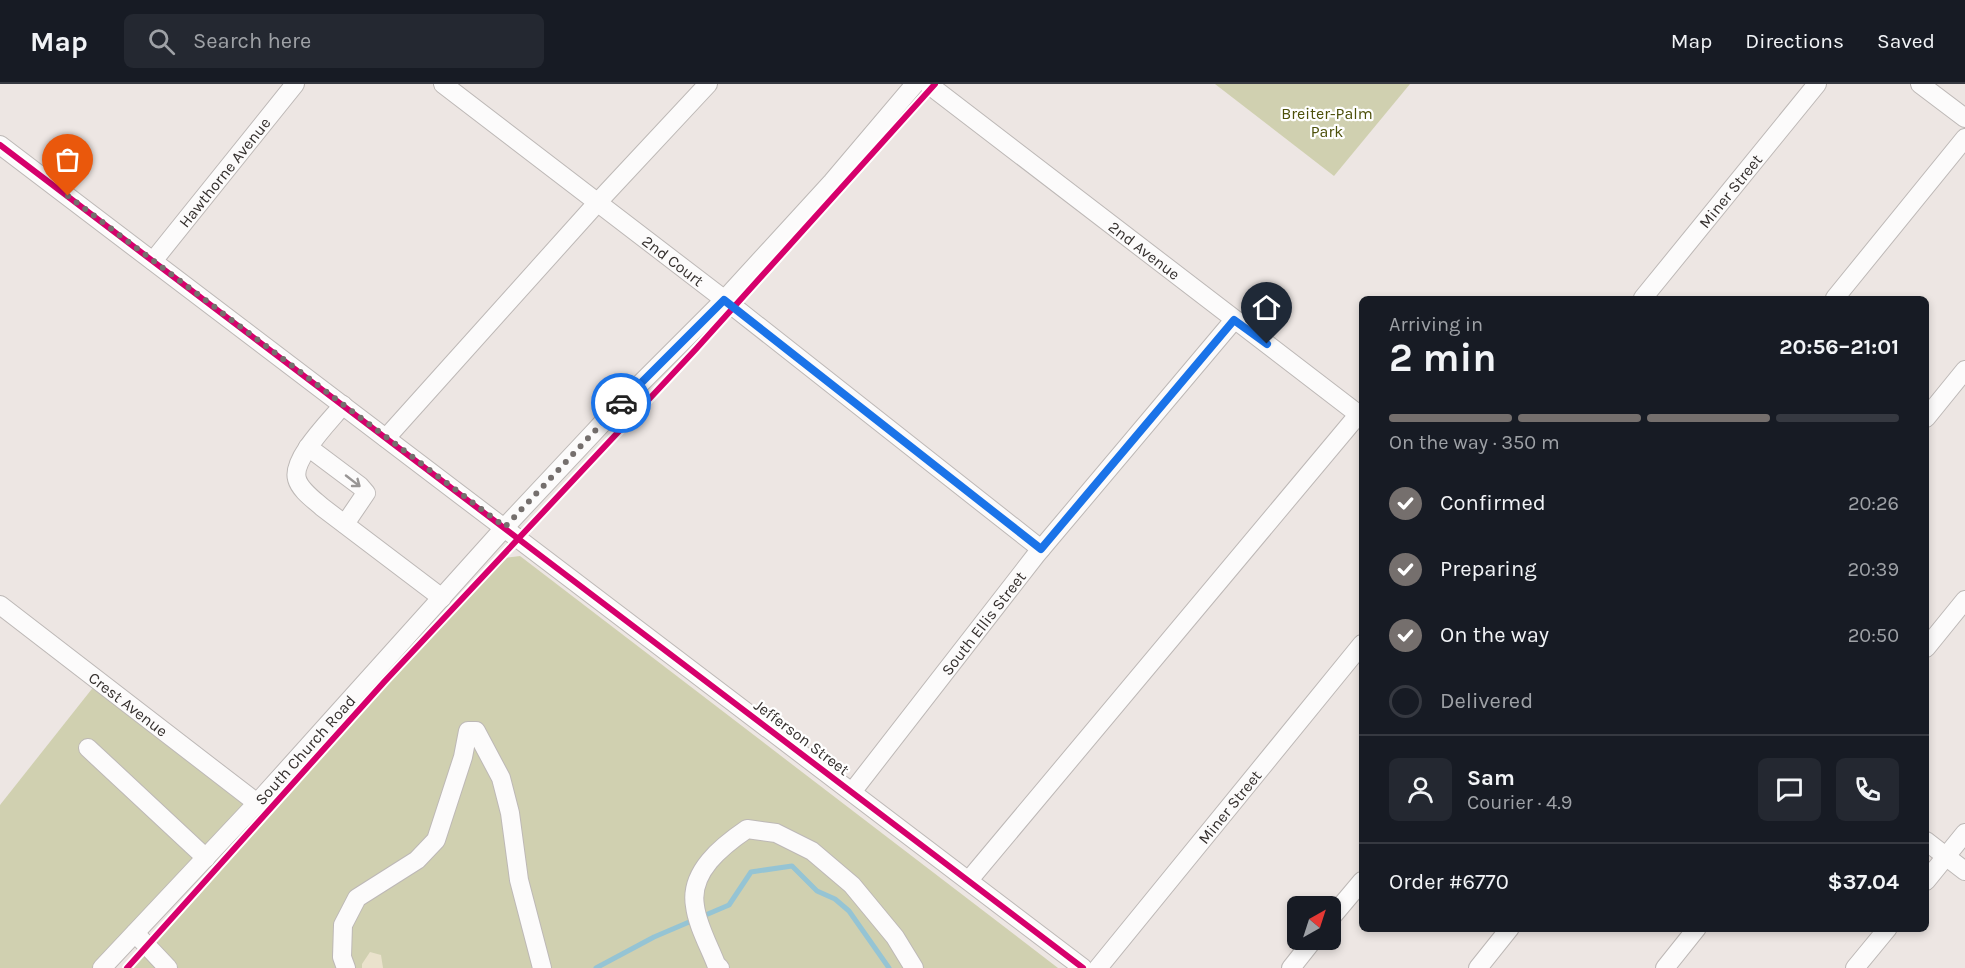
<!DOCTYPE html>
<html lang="en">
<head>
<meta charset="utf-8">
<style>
	:root { --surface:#171b24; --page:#242831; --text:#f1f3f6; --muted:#9ea1a6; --line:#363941; --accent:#756f6d }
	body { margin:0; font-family:Karla,sans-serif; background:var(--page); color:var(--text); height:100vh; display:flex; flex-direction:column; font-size:22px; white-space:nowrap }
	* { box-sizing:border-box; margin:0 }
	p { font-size:20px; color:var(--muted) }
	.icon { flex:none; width:33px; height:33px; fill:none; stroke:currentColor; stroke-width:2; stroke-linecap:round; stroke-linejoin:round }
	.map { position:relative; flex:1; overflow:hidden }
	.drawer { position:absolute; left:1359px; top:212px; width:570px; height:636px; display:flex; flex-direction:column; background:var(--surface); border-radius:9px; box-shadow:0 3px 9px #0003 }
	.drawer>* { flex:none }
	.needle { width:39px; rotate:39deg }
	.controls { position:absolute; left:1287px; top:812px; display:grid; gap:12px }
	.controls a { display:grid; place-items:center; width:54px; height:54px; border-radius:9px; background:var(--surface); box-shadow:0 3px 9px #0003; font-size:30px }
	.pin { position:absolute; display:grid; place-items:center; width:51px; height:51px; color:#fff; margin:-62px -26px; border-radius:50% 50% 50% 0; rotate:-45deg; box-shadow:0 0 6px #0007 }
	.pin .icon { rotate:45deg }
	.courier { position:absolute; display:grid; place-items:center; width:60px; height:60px; margin:-30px; border:4px solid #1a73e8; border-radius:50%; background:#fff; color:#222; box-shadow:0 2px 8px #0007 }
	.headline em { font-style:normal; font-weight:700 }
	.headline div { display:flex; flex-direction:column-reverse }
	.headline { display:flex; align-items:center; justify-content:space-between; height:102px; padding:0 30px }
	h1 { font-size:39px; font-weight:700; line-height:45px }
	.bar { display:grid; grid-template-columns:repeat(4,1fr); gap:9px 6px; align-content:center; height:72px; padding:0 30px }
	.bar i { height:8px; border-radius:4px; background:var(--line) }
	.bar .selected { background:var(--accent) }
	.bar p { grid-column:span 4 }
	.line { display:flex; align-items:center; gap:15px; padding:0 30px; border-top:2px solid var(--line) }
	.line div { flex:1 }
	.round { display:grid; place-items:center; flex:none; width:63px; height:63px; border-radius:9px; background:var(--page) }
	ol { padding:0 30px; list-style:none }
	li { display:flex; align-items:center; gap:18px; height:66px }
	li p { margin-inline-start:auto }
	li .icon { padding:6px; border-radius:50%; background:var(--accent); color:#fff; stroke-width:4 }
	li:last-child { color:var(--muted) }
	li i { width:33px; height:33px; border:3px solid var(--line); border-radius:50% }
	header { display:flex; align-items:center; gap:36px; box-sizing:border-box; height:84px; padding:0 30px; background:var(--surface); border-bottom:2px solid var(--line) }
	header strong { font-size:28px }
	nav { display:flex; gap:33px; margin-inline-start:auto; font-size:21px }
	.search { width:420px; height:54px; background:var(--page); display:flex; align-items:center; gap:15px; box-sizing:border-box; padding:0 21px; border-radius:9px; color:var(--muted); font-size:22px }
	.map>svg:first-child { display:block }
	.green { fill:#d0d0b0 }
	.sand { fill:#eae2cc }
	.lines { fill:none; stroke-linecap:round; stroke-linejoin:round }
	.stream { stroke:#95c4d4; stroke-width:5 }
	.minor-casing { stroke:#bdb8b6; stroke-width:20 }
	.minor { stroke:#fcfbfb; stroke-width:18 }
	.cycleway-casing { stroke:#fff; stroke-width:10 }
	.cycleway { stroke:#d6006c; stroke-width:6 }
	.oneway { stroke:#989594 }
	.done { stroke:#756f6d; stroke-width:6; stroke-dasharray:0 10.8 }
	.route { stroke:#1a73e8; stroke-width:8 }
	.labels { text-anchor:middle; stroke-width:4.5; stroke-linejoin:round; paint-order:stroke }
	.park-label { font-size:16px; fill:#4d500a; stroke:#fff }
	.street-label { font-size:16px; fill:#342f2d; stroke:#fff }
</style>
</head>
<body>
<header>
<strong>Map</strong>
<div class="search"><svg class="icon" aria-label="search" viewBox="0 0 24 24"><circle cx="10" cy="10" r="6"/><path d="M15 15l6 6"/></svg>Search here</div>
<nav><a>Map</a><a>Directions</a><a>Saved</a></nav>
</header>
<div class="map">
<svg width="1965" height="884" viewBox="0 0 1965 884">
	<rect width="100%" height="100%" fill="#ede6e3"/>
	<!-- green -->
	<g class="green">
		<path d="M1215,0H1410L1334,92Z"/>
		<path d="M520,472L1058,884H123L496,475Z"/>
		<path d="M95,601L251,719L97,884H0V721Z"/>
	</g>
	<!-- sand -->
	<path class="sand" d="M370,868L381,871L383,884H362V880Z"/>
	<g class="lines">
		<!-- stream -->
		<path class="stream" d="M596,884L654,853L729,821L751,788L792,782L817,807L835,815L849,827L889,884"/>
		<defs>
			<g id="minor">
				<path id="s1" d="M443,0L734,223L1041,465"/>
				<path id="s2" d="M928,0L1362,333"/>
				<path d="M1920,0L1965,34"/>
				<path d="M0,61L1083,884"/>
				<path id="s3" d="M153,177L295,0"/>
				<path id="s4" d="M1643,214L1817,0"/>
				<path d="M1835,214L1965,54"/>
				<path d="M343,321C331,336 291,375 297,395C300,406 313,415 322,423L442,514"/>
				<path d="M1926,334L1965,286"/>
				<path d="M386,354L597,119L708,0"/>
				<path d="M308,363L360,402L366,409L345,440"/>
				<path id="s5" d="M0,521L257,719"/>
				<path d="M1926,564L1965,516"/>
				<path d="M88,664L206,774"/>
				<path id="s6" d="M852,708L1036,471L1234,236"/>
				<path d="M1926,757L1965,787"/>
				<path d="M969,796L1358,331"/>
				<path d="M1926,797L1965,749"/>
				<path d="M1330,835L1362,797"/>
				<path d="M135,849L168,884"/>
				<path id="s7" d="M102,884L257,719L505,443L625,315L724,216L832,98L915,0"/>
				<path d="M346,884L342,873L343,841L357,814L417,776L436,756L463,673L468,647H476L501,694L510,729L519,796L542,884"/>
				<path d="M720,884L716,880C709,862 697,840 695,822C689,788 722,762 747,745L776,749L812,767L852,801L895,853L914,884"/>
				<path id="s8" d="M1098,884L1362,560"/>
				<path d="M1291,884L1314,855"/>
				<path d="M1478,884L1510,844"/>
				<path d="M1665,884L1697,844"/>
				<path d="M1855,884L1888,844"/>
			</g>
		</defs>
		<!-- minor casing -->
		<use href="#minor" class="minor-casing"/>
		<!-- minor -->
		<use href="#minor" class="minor"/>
		<defs>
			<g id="cycleway">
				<path d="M0,61L1083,884"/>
				<path d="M127,884L385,597L696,265L935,0"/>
			</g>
		</defs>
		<!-- cycleway casing -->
		<use href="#cycleway" class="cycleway-casing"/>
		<!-- cycleway -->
		<use href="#cycleway" class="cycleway"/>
	</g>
	<!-- one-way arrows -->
	<defs><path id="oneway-shaft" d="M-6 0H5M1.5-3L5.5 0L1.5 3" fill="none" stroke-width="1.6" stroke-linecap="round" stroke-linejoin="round" transform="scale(1.5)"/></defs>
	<use class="oneway" href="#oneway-shaft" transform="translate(353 397) rotate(38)"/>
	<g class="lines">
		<!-- done -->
		<path class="done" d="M68,112L505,443L621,319"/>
		<!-- route -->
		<path class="route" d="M621,319L724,216L1041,465L1234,236L1267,260"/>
	</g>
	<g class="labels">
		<!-- park labels -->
		<g class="park-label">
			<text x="1327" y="35">Breiter-Palm<tspan x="1327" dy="18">Park</tspan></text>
		</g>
		<!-- street labels -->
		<g class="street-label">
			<text dy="6" stroke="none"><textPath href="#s3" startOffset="114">Hawthorne Avenue</textPath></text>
			<text dy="6" stroke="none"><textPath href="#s4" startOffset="138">Miner Street</textPath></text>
			<text dy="6" stroke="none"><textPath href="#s2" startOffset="273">2nd Avenue</textPath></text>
			<text dy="6" stroke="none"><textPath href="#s1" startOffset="290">2nd Court</textPath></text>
			<text dy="6" stroke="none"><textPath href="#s6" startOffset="214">South Ellis Street</textPath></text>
			<text dy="6" stroke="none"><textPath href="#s5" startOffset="162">Crest Avenue</textPath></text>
			<text transform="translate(802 653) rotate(37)" y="6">Jefferson Street</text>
			<text dy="6" stroke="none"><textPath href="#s7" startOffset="298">South Church Road</textPath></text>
			<text dy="6" stroke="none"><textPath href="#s8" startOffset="208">Miner Street</textPath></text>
		</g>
	</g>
</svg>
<div class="controls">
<a><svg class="needle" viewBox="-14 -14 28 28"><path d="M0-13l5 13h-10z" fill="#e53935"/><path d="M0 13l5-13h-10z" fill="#9ea1a6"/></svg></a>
</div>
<div class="pin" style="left:68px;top:112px;background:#ea580c"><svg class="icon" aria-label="bag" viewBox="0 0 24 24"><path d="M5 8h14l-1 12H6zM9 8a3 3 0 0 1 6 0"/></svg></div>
<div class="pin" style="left:1267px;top:260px;background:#1f2937"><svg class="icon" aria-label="home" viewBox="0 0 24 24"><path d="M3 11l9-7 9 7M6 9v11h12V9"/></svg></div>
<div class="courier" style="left:621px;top:319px"><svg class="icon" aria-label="car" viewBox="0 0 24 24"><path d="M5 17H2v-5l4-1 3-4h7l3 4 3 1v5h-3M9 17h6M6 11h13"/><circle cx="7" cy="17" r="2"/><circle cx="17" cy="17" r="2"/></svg></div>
<section class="drawer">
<div class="headline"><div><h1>2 min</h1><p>Arriving in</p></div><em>20:56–21:01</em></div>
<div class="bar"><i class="selected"></i><i class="selected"></i><i class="selected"></i><i></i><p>On the way · 350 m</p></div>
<ol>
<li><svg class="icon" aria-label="check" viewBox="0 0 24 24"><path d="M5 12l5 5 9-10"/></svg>Confirmed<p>20:26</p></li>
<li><svg class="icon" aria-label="check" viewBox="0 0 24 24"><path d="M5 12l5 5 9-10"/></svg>Preparing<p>20:39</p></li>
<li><svg class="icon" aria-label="check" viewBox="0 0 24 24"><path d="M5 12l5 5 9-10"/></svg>On the way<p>20:50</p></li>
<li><i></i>Delivered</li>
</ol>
<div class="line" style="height:108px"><a class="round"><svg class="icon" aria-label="person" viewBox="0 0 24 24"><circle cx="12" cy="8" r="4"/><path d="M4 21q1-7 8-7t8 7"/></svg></a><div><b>Sam</b><p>Courier · 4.9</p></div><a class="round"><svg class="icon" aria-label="chat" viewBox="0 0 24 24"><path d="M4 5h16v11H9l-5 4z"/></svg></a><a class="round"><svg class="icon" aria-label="phone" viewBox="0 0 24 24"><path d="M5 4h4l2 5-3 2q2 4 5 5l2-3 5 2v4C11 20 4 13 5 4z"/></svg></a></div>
<div class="line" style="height:78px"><div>Order #6770</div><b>$37.04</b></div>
</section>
</div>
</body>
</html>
